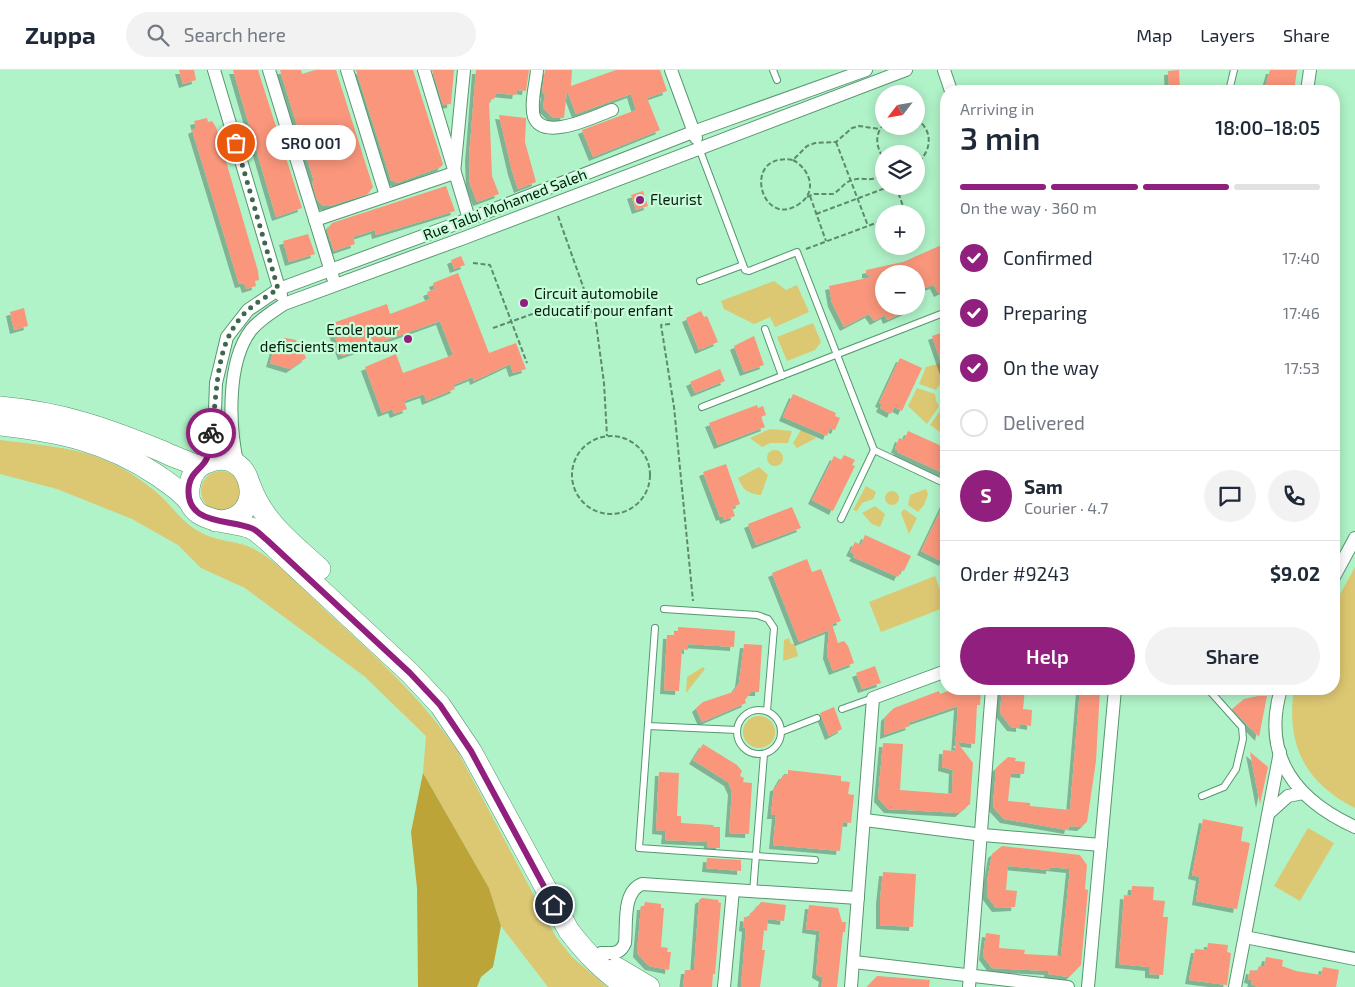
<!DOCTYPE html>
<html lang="en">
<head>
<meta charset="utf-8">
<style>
	:root { --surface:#fff; --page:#f2f2f3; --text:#1f2937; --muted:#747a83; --line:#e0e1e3; --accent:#911f7e }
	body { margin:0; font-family:"Exo 2",sans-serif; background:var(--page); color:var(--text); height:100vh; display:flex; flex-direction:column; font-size:19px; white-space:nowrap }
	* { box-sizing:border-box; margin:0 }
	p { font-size:16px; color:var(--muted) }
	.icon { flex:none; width:28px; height:28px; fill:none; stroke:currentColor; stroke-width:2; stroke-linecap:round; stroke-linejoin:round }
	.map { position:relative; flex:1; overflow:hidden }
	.side { position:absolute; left:940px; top:15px; width:400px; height:610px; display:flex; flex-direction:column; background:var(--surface); border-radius:20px; box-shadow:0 2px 12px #0003 }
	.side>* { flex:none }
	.needle { width:32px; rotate:239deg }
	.buttons { position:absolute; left:875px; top:15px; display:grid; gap:10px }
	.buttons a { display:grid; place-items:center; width:50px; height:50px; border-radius:50%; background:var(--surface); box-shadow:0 2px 12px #0003; font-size:25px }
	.pin { position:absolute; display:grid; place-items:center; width:42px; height:42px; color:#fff; margin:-21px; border:2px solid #fff; border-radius:50%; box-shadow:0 1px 5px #0007 }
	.courier { position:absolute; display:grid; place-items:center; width:50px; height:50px; margin:-25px; border:4px solid #911f7e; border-radius:50%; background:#fff; color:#222; box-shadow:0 1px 6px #0007 }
	.bubble { position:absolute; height:35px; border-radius:18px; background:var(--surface); box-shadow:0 2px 12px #0003; font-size:16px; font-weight:600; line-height:35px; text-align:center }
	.head em { font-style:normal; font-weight:600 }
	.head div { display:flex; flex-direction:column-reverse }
	.head { display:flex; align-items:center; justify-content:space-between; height:85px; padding:0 20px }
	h1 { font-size:32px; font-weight:600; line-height:38px }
	.bar { display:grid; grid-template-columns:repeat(4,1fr); gap:8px 5px; align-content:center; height:60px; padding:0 20px }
	.bar i { height:6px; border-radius:4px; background:var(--line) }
	.bar .active { background:var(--accent) }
	.bar p { grid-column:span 4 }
	.line { display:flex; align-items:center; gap:12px; padding:0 20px; border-top:1px solid var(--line) }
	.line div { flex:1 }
	.round { display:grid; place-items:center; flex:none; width:52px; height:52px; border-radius:26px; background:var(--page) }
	ol { padding:0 20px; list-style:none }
	li { display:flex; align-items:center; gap:15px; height:55px }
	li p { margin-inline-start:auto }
	li .icon { padding:5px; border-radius:50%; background:var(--accent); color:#fff; stroke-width:4 }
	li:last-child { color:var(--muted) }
	li i { width:28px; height:28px; border:2px solid var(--line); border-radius:50% }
	.cta { display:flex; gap:10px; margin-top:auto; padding:10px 20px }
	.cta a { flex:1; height:58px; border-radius:30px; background:var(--accent); color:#fff; font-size:20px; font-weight:600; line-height:58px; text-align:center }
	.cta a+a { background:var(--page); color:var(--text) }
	header { display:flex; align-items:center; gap:30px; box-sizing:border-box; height:70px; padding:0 25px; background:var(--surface); border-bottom:1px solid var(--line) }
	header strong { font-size:24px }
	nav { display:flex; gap:28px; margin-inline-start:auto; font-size:18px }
	.search { width:350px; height:45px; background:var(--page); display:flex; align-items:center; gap:12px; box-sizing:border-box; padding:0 18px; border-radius:28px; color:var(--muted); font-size:19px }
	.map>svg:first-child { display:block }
	.green { fill:#dcc772 }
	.forest { fill:#bda439 }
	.building { fill:#f9967b; filter:url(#shadow) }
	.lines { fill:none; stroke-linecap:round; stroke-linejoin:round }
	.service-casing { stroke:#579770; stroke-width:8 }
	.minor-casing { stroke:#579770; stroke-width:14 }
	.trunk-casing { stroke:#579770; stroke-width:22 }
	.path { stroke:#5c8b6e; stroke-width:2; stroke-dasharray:5 2.5; stroke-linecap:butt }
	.service { stroke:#fff; stroke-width:6 }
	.minor { stroke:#fff; stroke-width:12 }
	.trunk { stroke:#fff; stroke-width:21 }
	.done { stroke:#3f674e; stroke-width:5; stroke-dasharray:0 9 }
	.route { stroke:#911f7e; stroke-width:6 }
	.poi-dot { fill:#911f7e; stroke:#c8fdda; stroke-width:2 }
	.labels { text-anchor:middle; stroke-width:4.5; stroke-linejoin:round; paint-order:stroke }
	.poi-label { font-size:15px; fill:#021b0c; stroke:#c8fdda; text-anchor:start }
	.street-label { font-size:15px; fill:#021b0c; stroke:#c8fdda }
</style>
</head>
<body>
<header>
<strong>Zuppa</strong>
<div class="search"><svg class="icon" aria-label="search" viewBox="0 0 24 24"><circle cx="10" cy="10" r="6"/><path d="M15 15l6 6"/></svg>Search here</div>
<nav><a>Map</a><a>Layers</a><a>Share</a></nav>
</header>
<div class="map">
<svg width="1355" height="917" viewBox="0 0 1355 917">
	<defs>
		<filter id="shadow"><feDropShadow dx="-4" dy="4" stdDeviation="0" flood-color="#0004"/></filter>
	</defs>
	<rect width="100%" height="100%" fill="#b0f3c8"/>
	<!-- green -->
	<g class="green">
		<path d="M774,211L786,220L797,215L809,242L775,257L770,247L754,254L724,239L721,231Z"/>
		<path d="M813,253L821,272L815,280L787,291L777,267Z"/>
		<path d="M946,292V309L942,311L936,320L919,314L926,297Z"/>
		<path d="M917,318L935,324L936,331L939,336L927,354L908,336Z"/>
		<path d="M942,338L946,340V366L930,355Z"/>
		<path d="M770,359L792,361L788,373H770L762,377L750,368Z"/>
		<path d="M801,360L816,368L797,378L793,373Z"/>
		<path d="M0,370C64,378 103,378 155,421C171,434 182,453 200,462C216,472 237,470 254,479C280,493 301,518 323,538C371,583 421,626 458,682L556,867L572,887L607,917H548L501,856L489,818L423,703L426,666L364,606L245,518L201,498L178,475L132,449L57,419L0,404Z"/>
		<circle cx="775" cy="388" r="8"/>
		<path d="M759,397L768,405L761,425C748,424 743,420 738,408Z"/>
		<circle cx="221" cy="421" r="20"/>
		<path d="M866,416L876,422L873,429L862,433L857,441L853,440Z"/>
		<path d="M926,419L928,424L924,435L918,442L908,435L910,425Z"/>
		<circle cx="892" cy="428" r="7"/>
		<path d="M875,436L885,444L880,457L872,454L862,443Z"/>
		<path d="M904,439L917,448L909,464L901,443Z"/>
		<path d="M1355,497V738C1304,712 1286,674 1294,619H1334V535Z"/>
		<path d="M935,506L946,537L881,562L869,532Z"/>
		<path d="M789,568L791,574H795L798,586L783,591L784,570Z"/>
		<path d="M703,597L705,599L686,623L687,607Z"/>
		<circle cx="759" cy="662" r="16"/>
		<path d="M1308,758L1334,773L1300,831L1274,816Z"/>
	</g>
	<!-- forest -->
	<path class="forest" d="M423,703L489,818L501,856L493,897L481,907L477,917H418L417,818L411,762Z"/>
	<!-- building -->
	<g class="building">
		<path d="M179,0H194L196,10L183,14Z"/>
		<path d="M233,0H258L302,138L276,147Z"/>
		<path d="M280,0H301L302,4L315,0H336L373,117L368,124L330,136H323L317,130L312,112L314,111Z"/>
		<path d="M356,0H413L443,94L441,97L397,113L391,110Z"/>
		<path d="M432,0H454L451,34L443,35Z"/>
		<path d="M476,0H529L526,21L517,20L516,25L496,23L494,29L489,30L492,106L499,124L477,132L470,114L469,88Z"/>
		<path d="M545,0H572L571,16L616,0H660L667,21L647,28L660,60L593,87L582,60L636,40L631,24L576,44L567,20L564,48H553L543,38L545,24L542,22Z"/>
		<path d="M1179,0L1180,21H1169L1168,1Z"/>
		<path d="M1270,0H1297L1294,21H1264Z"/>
		<path d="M499,45L526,48L525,72L536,112L518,119L512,101Z"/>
		<path d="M207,48L208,52L212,51L216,57L258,201L259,210L255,211L256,216L246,219L244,213L239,214L192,60L196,58L194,51Z"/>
		<path d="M446,116L455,141L376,165L375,160L353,167L355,174L334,181L327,160L332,153Z"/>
		<path d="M643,121L648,136L636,140L631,125Z"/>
		<path d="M308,164L315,184L289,192L283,171Z"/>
		<path d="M946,173V219L938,223L934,215L916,221V204H884V236H918L887,250L885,245L874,251L869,244L844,257L832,233L829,216L872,207L866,204V200L903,192Z"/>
		<path d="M461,186L465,195L454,199L451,190Z"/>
		<path d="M458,203L489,283L516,273L526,299L513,303L510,294L474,311L473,307L453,315L455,319L426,331L424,324L404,331L407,339L394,344L392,339L382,343L365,297L396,284L403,303L453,285L440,251L342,286L330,254L387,234L390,244L430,229L427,222L435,219L433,213Z"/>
		<path d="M24,238L28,256L14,260L10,242Z"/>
		<path d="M701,241L704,247L707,246L718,272L699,280L686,248Z"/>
		<path d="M946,261V304H945L932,266Z"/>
		<path d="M754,266L764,295L744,302L734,276Z"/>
		<path d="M286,268L296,270L298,276L300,275L306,288L290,299L270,293L276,272Z"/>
		<path d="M900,288L922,298L902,341L894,337L891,344L880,338L882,334L879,333Z"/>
		<path d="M720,299L725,311L695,323L690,312Z"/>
		<path d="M793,324L836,343L835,346L840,348L835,360L830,358L827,366L783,347Z"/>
		<path d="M757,335L758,338L763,336L766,345L761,347L765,357L718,375L709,353Z"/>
		<path d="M908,361L946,378V397L943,403L897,382L898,380L895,379L899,368L904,370Z"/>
		<path d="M844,385L855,390L852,395L855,396L833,441L812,430L834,386L841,390Z"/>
		<path d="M726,394L740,434L732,437L735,446L724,450L723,446L720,447L703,402Z"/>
		<path d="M946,429V484L943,492L921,481Z"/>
		<path d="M792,437L801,458L756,475L748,454Z"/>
		<path d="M865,465L911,486L904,501L901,500L898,507L853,487L855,484L850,482L855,472L861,475Z"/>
		<path d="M807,489L812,502L821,499L841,551L832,554L838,573L844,571L848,576L854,593L833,601L827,585L829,560L799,572L772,503Z"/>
		<path d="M678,557L735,561L734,577L688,574V580L682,579L679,621L664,620L667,565H674V562H678Z"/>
		<path d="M744,574L762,575L759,622H751L745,630L746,633L702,652L696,638L703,632L733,622L739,613Z"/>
		<path d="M875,596L881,613L862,619L856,603Z"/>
		<path d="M954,619H972L973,621L981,622L980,635H977L975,674L957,672L973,693L970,734L959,743L888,739L878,728L883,673L903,674L900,720L952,724L953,700L942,697L943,680L955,681L958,636L908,653L910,656L884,665L885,647L894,638L939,621L940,624Z"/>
		<path d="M1002,619H1025L1023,639L1032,640L1031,656L1020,654V658L1011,657L1000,643Z"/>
		<path d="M1080,619H1100L1096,691L1087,752L1081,757L1069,756L1068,760L1004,749L993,737L996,698L1008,687L1016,688L1015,691L1025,692L1024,704L1011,703L1008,731L1030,733V736L1070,740Z"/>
		<path d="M1258,626H1267L1259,667L1232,639L1244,629Z"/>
		<path d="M834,637L842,659L829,666L820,643Z"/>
		<path d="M703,674L737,695L742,701L740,706L744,708L743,712L752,713L749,764L729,763L732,721L728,712L693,690Z"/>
		<path d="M1250,682L1268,697L1260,734Z"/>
		<path d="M788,700L841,706V711L850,712L848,724L854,725L851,753L843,752L840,781L773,775L776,745H771L774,717H776L783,705H788Z"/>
		<path d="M659,702L679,703L677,746H681V753L713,755L714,757H720V778H707L708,772L665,770L666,761L656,760Z"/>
		<path d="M1203,749L1243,757L1241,771L1250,773L1237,839L1196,831L1200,807L1192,805Z"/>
		<path d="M1002,776L1080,785L1087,795L1085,819L1088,820L1081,895L1069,907L1048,904V901L992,898L983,886L986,863L1000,865L999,878L1025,880L1024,884L1061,886L1070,799L1050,797V800L1008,796L1006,820L1017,821L1015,837L996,838L987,826V812L992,784Z"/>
		<path d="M707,788L741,790V801L706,798Z"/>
		<path d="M883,802L916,804L913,857L880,855V830Z"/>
		<path d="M1132,816L1154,817L1153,830L1165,831L1163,847H1168L1163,905L1149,904V897L1119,894L1124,825L1131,826Z"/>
		<path d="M702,828L719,830L718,832L721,833L715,904H713L712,917H683L685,900H694L699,830Z"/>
		<path d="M645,832L661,834V838H664L661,877L668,878L667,882H671L669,900L649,896L637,883L641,836H644Z"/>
		<path d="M761,832L786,835L784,851L768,849L767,861L764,860L762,880H765L760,917H741L746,858L743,857L744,847L749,848L750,843L753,842Z"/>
		<path d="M809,835L838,838L842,852H846L845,862H843L837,917H821L823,908L816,904L820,861L806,859Z"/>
		<path d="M1208,873L1228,875L1227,882L1231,883L1227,915L1189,910L1195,879L1207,880Z"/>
		<path d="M1266,887L1283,890L1282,896L1296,901L1321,905L1323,897L1339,900L1336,917H1258L1251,914L1252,910L1248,909L1250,900L1257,901L1259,896L1264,897Z"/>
		<path d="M877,906L930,910L929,917H867Z"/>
	</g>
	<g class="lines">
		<defs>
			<g id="service">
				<path d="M773,0L777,10"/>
				<path d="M1229,21L1234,0"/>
				<path d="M699,78L745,200L749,201L797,182L874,380L841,449"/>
				<path d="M700,211L743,195"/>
				<path d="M765,259L782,306"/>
				<path d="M702,337L946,242"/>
				<path d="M874,380L946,414"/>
				<path d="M664,539L757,545L768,549L774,558L767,641"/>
				<path d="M655,558L639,778L815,790"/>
				<path d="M842,639L873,628"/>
				<circle cx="759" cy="662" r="22"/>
				<path d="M648,656L737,660"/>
				<path d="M781,662L817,648"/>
				<path d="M1202,726L1224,717L1236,699L1243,669L1242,657L1208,619"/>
				<path d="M753,822L764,684"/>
			</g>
			<g id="minor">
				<path d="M214,0L281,225"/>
				<path d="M269,0L333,208"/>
				<path d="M347,0L386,126"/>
				<path d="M424,0L469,149"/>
				<path d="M537,0C536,13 530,34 534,47C544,72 595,46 612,40"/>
				<path d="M671,0L696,68"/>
				<path d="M944,0L951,21"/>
				<path d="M1307,21L1310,0"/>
				<path d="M315,150L454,103L464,0"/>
				<path d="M205,393L215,340L216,313L227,267L248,240L279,219L469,149L693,62L866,0"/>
				<path d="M238,396C229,358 226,293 251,260C260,249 272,242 284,234L464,168L906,0"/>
				<path d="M1334,507L1355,468"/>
				<path d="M1281,619C1261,687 1296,730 1355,757"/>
				<path d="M1269,743L1288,726L1303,723"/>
				<path d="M865,750L983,765L1101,775"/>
				<path d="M1245,867L1355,889"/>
				<path d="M601,883C612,883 620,885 625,873C627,854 622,822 642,814L858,828"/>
				<path d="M854,892L1068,917"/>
				<path d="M724,917L733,820"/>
				<path d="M851,917L873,628L946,601"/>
				<path d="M969,917L992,619"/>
				<path d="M1088,917L1115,619"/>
				<path d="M1235,917L1280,682"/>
			</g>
			<g id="trunk">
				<path d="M0,337C63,343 106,358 164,382C175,388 188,391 199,397"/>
				<path d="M0,355C60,362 106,371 157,405C171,415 184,423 194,438"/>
				<path d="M250,415C263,452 292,473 320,499"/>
				<path d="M216,451C272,452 252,371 206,393C198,396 192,404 190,413C180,455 228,449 251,458C257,461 262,466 267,470L410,603L440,635L471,681L569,861C587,884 603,901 627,917"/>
				<path d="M617,898L649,917"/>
			</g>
		</defs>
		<!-- service casing -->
		<use href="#service" class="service-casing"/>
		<!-- minor casing -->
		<use href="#minor" class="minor-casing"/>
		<!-- trunk casing -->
		<use href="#trunk" class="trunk-casing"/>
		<!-- path -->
		<g class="path">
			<path d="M916,49C934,60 932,82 916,94"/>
			<path d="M884,54C874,65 876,77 884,89"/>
			<path d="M836,72L868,156"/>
			<path d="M793,90C810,99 818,122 799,134C761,161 740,81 793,90L807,76L815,73L836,72L852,58L859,56L880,59"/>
			<path d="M896,116L905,142L901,144"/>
			<path d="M810,126L826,171"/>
			<path d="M807,127L814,124H833C840,120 845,112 852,110C865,106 874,115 884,100"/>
			<path d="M816,144L891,116"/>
			<path d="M558,146L596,253L604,313L607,366"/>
			<path d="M806,179L884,150"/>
			<path d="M473,193L490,195L527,293"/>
			<path d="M670,254L661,255L674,337L693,531"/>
			<path d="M493,258L552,237"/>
			<circle cx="611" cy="405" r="39"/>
		</g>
		<!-- service -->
		<use href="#service" class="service"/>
		<!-- minor -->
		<use href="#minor" class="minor"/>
		<!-- trunk -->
		<use href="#trunk" class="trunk"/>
	</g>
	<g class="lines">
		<!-- done -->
		<path class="done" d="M211,363C219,321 213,273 247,241C256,232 268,226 278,219L236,73"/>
		<!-- route -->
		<path class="route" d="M211,363C210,372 210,386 204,393C198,401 191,404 189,415C183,455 228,449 251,458C257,460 262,466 267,470L410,603L440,635L471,681L554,835"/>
	</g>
	<!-- markers -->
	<g class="poi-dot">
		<circle cx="640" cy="130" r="5"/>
		<circle cx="524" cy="233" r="5"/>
		<circle cx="408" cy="269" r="5"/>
	</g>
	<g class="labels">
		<!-- poi labels -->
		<g class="poi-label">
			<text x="650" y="135">Fleurist</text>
			<text x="534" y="229">Circuit automobile<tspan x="534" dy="17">educatif pour enfant</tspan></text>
			<text x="398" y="265" text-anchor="end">Ecole pour<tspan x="398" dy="17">defiscients mentaux</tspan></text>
		</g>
		<!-- street labels -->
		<g class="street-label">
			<text transform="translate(505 135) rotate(-21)" y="5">Rue Talbi Mohamed Saleh</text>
		</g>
	</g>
</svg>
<div class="buttons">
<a><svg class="needle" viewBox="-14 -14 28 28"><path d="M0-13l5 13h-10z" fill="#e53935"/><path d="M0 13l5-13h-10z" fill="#747a83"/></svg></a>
<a><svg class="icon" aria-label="layers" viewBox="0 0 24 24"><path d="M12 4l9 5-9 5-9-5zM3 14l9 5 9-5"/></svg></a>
<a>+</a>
<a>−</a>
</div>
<div class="pin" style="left:236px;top:73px;background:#ea580c"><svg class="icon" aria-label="bag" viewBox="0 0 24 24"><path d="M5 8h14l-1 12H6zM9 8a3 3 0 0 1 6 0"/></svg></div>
<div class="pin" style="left:554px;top:835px;background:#1f2937"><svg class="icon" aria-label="home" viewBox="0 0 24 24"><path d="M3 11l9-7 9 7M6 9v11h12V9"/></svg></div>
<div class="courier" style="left:211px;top:363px"><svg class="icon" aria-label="bike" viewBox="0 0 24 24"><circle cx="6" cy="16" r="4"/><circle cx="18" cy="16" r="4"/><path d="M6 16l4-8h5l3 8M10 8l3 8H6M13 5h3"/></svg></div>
<div class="bubble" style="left:266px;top:55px;width:90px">SRO 001</div>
<section class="side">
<div class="head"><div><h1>3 min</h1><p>Arriving in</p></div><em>18:00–18:05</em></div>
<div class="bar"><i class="active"></i><i class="active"></i><i class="active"></i><i></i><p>On the way · 360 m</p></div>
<ol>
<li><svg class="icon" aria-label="check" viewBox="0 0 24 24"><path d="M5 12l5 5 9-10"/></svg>Confirmed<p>17:40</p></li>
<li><svg class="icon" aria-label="check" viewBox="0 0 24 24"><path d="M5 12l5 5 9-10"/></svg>Preparing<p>17:46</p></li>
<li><svg class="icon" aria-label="check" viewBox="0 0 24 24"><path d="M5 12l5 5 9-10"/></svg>On the way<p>17:53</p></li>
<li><i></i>Delivered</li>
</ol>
<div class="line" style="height:90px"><b class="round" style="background:var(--accent);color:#fff">S</b><div><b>Sam</b><p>Courier · 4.7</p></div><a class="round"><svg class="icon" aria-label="chat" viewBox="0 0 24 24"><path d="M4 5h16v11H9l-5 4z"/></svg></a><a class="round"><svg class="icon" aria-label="phone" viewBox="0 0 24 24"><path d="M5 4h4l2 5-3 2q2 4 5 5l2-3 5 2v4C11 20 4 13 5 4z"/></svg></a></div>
<div class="line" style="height:65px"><div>Order #9243</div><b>$9.02</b></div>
<div class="cta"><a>Help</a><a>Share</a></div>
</section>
</div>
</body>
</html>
